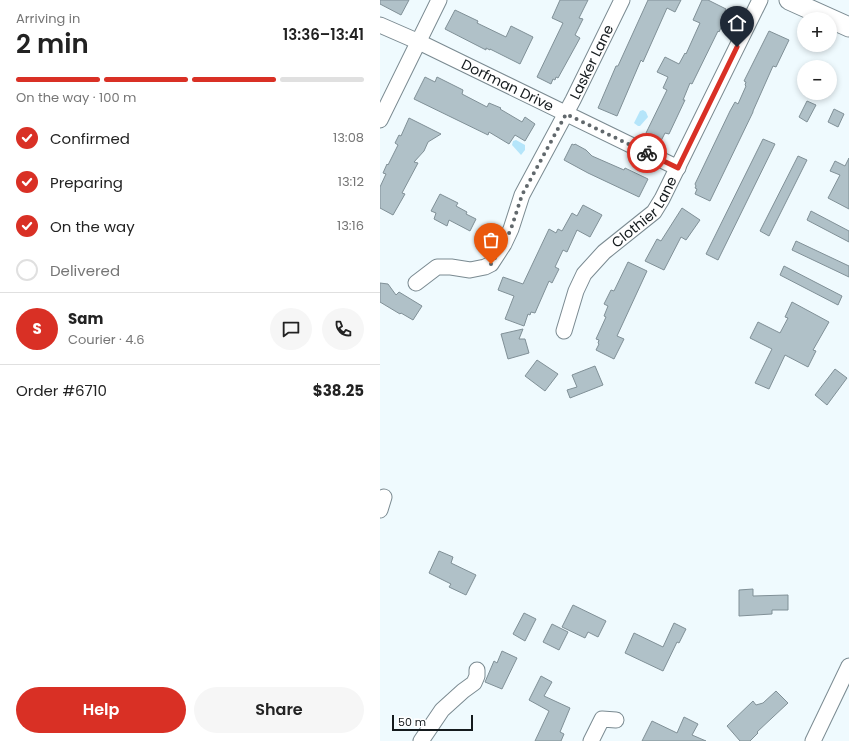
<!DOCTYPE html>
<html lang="en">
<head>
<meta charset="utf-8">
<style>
	:root { --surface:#fff; --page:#f6f6f6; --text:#222; --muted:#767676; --line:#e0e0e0; --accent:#d93025 }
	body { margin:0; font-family:Poppins,sans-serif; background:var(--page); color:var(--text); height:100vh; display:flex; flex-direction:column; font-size:15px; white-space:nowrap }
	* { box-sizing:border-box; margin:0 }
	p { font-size:13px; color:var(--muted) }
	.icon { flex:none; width:22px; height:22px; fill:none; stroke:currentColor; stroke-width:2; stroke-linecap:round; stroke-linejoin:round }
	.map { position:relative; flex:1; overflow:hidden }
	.panel { display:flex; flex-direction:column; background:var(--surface); width:380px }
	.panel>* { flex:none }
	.buttons { position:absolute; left:417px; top:12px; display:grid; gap:8px }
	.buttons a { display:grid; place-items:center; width:40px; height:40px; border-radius:50%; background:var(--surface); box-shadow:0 2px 6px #0003; font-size:20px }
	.scale { position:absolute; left:12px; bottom:10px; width:81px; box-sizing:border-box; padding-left:4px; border:2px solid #141a1d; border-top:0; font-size:11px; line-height:14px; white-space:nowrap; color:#141a1d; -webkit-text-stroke:3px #fff; paint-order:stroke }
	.pin { position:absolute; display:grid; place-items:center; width:34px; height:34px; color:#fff; margin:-41px -17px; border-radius:50% 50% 50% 0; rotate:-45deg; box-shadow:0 0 4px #0007 }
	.pin .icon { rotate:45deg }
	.courier { position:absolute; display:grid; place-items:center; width:40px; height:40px; margin:-20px; border:3px solid #d93025; border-radius:50%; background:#fff; color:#222; box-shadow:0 1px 5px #0007 }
	.headline em { font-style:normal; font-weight:600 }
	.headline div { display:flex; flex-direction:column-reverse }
	.headline { display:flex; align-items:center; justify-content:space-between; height:68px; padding:0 16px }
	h1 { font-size:26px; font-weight:600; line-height:30px }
	.bar { display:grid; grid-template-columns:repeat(4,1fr); gap:6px 4px; align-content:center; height:48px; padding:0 16px }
	.bar i { height:5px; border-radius:3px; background:var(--line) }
	.bar .active { background:var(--accent) }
	.bar p { grid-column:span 4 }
	.line { display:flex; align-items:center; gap:10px; padding:0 16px; border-top:1px solid var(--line) }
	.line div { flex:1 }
	.round { display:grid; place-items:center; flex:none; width:42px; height:42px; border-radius:21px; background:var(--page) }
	ol { padding:0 16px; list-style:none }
	li { display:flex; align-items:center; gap:12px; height:44px }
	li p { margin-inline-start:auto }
	li .icon { padding:4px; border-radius:50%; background:var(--accent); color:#fff; stroke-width:4 }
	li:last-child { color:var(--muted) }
	li i { width:22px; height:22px; border:2px solid var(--line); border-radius:50% }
	.cta { display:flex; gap:8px; margin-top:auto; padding:8px 16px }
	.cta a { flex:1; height:46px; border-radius:24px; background:var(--accent); color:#fff; font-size:16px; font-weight:600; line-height:46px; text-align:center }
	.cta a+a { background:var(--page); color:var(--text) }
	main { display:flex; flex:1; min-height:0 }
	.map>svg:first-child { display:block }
	.water { fill:#b5e5fa }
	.building { fill:#b0c1c8; stroke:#809097 }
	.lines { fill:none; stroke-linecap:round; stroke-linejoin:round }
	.minor-casing { stroke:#7a8a91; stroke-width:17 }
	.major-casing { stroke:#7a8a91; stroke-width:21 }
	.minor { stroke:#fff; stroke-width:15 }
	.major { stroke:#fff; stroke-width:19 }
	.done { stroke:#61686c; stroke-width:4; stroke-dasharray:0 7.2 }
	.route { stroke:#d93025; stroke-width:5 }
	.labels { text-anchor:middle; stroke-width:4; stroke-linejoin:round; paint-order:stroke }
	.street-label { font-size:14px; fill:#141a1d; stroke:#fff }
</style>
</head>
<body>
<main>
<section class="panel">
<div class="headline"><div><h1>2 min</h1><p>Arriving in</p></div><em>13:36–13:41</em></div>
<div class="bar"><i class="active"></i><i class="active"></i><i class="active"></i><i></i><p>On the way · 100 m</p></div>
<ol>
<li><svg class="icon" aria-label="check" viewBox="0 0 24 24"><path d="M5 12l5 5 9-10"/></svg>Confirmed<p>13:08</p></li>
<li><svg class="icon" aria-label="check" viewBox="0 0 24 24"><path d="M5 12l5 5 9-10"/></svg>Preparing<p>13:12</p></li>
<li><svg class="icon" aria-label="check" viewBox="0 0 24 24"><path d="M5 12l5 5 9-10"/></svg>On the way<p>13:16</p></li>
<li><i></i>Delivered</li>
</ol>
<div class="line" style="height:72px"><b class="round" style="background:var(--accent);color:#fff">S</b><div><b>Sam</b><p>Courier · 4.6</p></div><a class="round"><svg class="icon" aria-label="chat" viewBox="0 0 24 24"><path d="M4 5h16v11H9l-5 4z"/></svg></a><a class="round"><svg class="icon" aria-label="phone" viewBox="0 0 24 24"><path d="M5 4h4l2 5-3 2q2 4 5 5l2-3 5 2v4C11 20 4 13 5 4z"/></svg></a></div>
<div class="line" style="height:52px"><div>Order #6710</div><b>$38.25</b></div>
<div class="cta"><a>Help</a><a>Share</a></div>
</section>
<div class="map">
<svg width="469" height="741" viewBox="0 0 469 741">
	<rect width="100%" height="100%" fill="#effafe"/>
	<!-- water -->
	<g class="water">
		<path d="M263,110L266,112L268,117L260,126H258L254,123L260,111Z"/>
		<path d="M136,140L145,145V150L141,155L132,145L133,141Z"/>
	</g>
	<!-- building -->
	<g class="building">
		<path d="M0,0H29L21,15L0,4Z"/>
		<path d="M180,0H208L199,18L203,19L195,35L200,38L178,78L176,77L175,80L173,79L171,84L157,77L183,23L172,18Z"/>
		<path d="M268,0H301L295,12L287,8L263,62L261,60L237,116L218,108L236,66H238Z"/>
		<path d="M322,0H328L346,9L341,20L344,21L339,32L338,31L312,84L310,83L303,100H305L289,134L285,133L281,141L266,133L287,90L283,88L288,77L277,72L285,57L299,64L305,53L306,54L320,23L313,20Z"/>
		<path d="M75,10L98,21L97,23L126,37L131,26L153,37L140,64L110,49V50L106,48V50L65,29Z"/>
		<path d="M389,31L409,40L396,67L393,66L373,111V112L330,201L315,194L317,189L315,188L316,186L315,184L350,111L355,102L358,104L366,86L365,85L366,82L364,81Z"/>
		<path d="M45,77L55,82L57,77L83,90L82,94L107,107L109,103L121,108L120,109L142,122L145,117L155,124L145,141L135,135L129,144L109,132L108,135L34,99Z"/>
		<path d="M427,101L436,105L427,122L419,117Z"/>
		<path d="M454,109L464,114L458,127L448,122Z"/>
		<path d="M29,118L61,134L48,142L44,151L34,162L38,163L22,193L25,194L13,215L0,208V187L6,174L3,173L7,164L8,165L18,145L15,143L19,135L21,136Z"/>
		<path d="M383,139L395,144L338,260L326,254Z"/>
		<path d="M192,144L194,145L195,144L206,150L212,156L244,170L245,168L268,179L259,197L208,173L184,160Z"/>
		<path d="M418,156L427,160L389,236L380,231Z"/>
		<path d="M469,158V209L448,198L460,175L450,171L455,161L465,166Z"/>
		<path d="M60,194L78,203L76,206L87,212L86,214L96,219L90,231L69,220L67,226L54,219L56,213L51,211Z"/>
		<path d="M203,205L222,215L210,237L197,230L187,252L183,250L175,267L179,269L172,283L169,281L155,313L151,312L150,315L148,314L144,326L125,319L134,296L118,290L123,277L143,284L169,229L176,233L178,229L182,231L192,213L197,216Z"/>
		<path d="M302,208L320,220L306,240L301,237L284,270L265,261L277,239L281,241Z"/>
		<path d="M431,211L469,231V242L427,220Z"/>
		<path d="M416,241L469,266V277L412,250Z"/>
		<path d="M248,262L267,271L237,336L244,339L234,359L216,350L219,344L218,343L219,340L216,339L226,317L224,316L228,306L224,304L231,290L234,291Z"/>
		<path d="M404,266L462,296L458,305L400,275Z"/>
		<path d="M0,283L8,284L16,295L19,292L42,306L33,320L21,313L20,314L0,302Z"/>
		<path d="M412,302L449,322L433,350L436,351L428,367L405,355L389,389L375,383L392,349L370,338L378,322L400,333L408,318L405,317Z"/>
		<path d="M143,329L139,339H145L149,353L128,359L121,334Z"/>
		<path d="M157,360L178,374L165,391L145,376Z"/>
		<path d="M215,366L223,385L190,398L187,390L197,387L192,375Z"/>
		<path d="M455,369L467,378L447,405L435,395Z"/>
		<path d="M59,551L73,557L71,563L96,575L86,595L69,587L71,584L49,573Z"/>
		<path d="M373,589V596L408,595V610H392V614L359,616V590Z"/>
		<path d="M193,605L226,621L218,637L208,632L205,638L182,627Z"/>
		<path d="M144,613L156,619L145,641L133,634Z"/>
		<path d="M294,623L306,629L299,643L297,642L283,671L245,653L254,633L283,647Z"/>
		<path d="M172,624L188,632L179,650L163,642Z"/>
		<path d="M122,651L137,658L122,689L105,682L114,661L117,663Z"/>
		<path d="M161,676L172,682L164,696L190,708L180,732L184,734L181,741H155L169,711L149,700Z"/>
		<path d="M396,691L408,703L377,732L378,733L370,741H360L347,726L373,701L376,705L383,703Z"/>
		<path d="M304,717L318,724L312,735L326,741H262L272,721L297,733Z"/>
	</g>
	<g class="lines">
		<defs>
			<g id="minor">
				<path id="s1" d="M0,25L39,42L298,168"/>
				<path d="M0,120L59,0"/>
				<path id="s2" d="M36,283L57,267H71L90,270L105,267L111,264L124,244L131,229L142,195L193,100L242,0"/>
				<path id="s3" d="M184,331L196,291L204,274L224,252L274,212L282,199L380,0"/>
				<path d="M0,510L4,497"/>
				<path d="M41,741L62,710L83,691L94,683L97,676V670"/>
				<path d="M211,741L222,719L236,720"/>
				<path d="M433,741L469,666"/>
			</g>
			<path id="major" d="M409,0L469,27"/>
		</defs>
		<!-- minor casing -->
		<use href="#minor" class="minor-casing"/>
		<!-- major casing -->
		<use href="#major" class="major-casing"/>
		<!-- minor -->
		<use href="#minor" class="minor"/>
		<!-- major -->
		<use href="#major" class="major"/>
	</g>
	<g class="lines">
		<!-- done -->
		<path class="done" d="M111,264L124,244L131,229L142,195L186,114L267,153"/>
		<!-- route -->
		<path class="route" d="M267,153L298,168L357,47"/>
	</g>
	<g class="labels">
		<!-- street labels -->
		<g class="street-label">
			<text dy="5" stroke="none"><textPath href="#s2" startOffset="308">Lasker Lane</textPath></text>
			<text dy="5" stroke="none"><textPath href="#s1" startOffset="141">Dorfman Drive</textPath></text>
			<text dy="5" stroke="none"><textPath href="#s3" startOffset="148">Clothier Lane</textPath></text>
		</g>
	</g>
</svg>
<div class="buttons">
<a>+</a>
<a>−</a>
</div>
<div class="scale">50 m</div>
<div class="pin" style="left:111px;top:264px;background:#ea580c"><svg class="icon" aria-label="bag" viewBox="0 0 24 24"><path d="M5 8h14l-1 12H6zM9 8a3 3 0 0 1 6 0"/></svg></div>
<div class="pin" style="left:357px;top:47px;background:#1f2937"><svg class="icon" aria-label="home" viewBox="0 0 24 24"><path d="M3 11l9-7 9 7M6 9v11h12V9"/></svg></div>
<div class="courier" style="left:267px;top:153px"><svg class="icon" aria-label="bike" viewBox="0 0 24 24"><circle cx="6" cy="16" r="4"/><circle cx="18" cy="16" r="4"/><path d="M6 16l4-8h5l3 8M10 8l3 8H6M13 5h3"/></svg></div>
</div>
</main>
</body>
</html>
